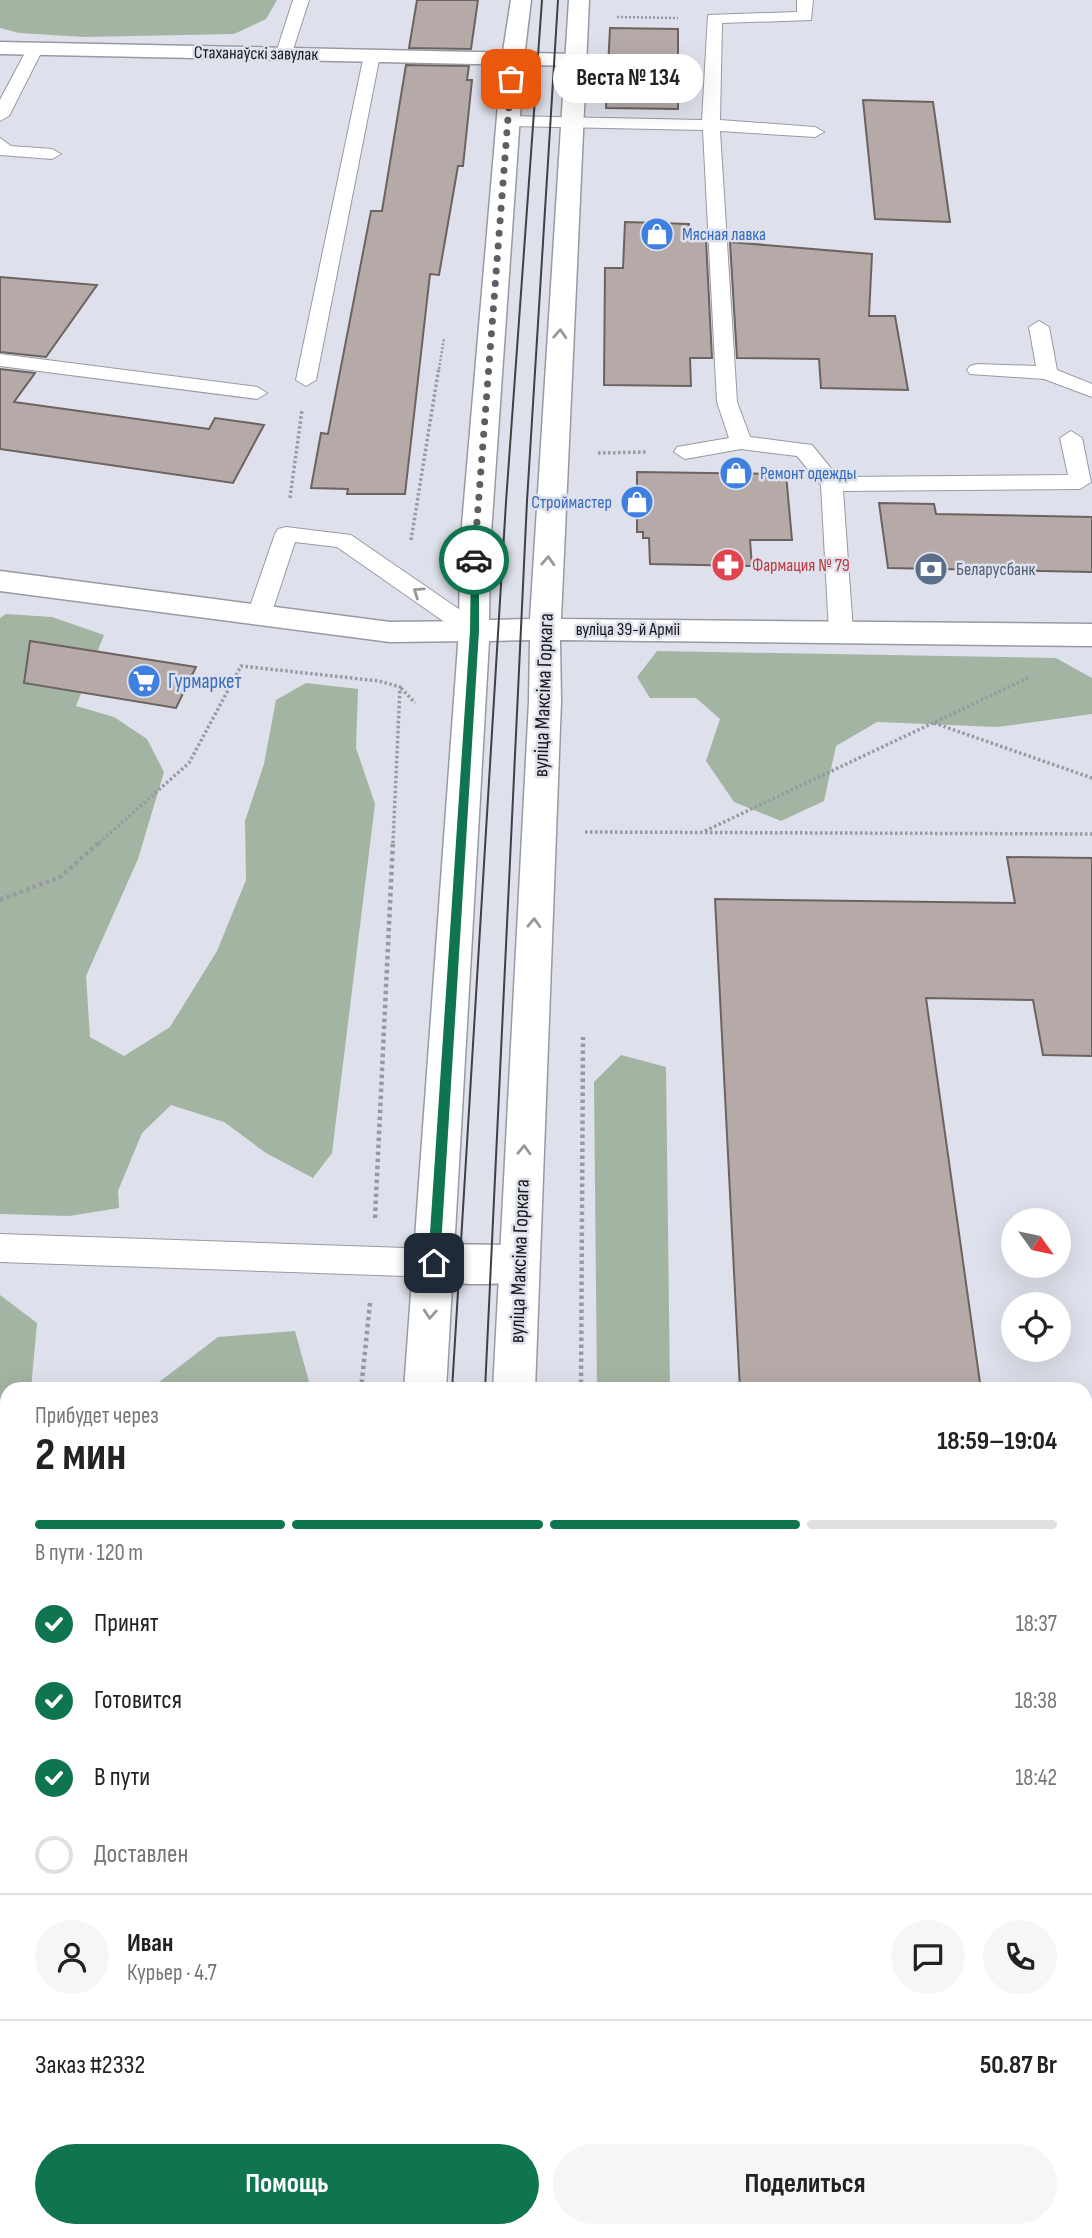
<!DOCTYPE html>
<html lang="ru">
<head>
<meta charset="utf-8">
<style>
	:root { --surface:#fff; --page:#f6f6f6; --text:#222; --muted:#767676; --line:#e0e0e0; --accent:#0e754e }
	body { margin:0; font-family:"Sofia Sans Condensed",sans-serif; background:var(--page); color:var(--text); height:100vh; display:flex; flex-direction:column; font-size:26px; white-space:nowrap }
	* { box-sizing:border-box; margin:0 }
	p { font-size:23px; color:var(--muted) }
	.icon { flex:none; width:38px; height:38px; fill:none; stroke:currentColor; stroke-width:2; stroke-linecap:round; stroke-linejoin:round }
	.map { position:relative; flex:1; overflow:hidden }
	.drawer { position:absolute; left:0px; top:1382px; width:1092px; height:856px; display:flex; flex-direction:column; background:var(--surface); border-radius:21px 21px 0 0; box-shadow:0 7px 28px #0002 }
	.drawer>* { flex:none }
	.needle { width:46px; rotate:123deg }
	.buttons { position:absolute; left:1001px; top:1208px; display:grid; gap:14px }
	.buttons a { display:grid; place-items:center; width:70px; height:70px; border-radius:50%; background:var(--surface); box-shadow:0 7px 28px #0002; font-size:35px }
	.pin { position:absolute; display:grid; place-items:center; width:60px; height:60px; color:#fff; margin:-30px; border-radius:14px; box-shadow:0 4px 10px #0006 }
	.courier { position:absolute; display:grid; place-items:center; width:70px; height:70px; margin:-35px; border:5px solid #0e754e; border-radius:50%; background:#fff; color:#222; box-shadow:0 2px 9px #0007 }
	.bubble { position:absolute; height:49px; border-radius:24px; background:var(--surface); box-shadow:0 7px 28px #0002; font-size:23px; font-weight:700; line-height:49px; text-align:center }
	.overview em { font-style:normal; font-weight:700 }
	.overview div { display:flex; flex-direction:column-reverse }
	.overview { display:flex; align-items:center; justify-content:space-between; height:119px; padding:0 35px }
	h1 { font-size:46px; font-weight:700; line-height:52px }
	.bar { display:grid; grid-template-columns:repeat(4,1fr); gap:10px 7px; align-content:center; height:84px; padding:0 35px }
	.bar i { height:9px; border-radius:5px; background:var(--line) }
	.bar .on { background:var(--accent) }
	.bar p { grid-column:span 4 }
	.line { display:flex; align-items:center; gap:18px; padding:0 35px; border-top:2px solid var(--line) }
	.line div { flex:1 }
	.round { display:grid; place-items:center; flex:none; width:74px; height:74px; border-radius:37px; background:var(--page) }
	ol { padding:0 35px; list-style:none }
	li { display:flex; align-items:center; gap:21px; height:77px }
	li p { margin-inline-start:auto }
	li .icon { padding:7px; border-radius:50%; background:var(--accent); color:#fff; stroke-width:4 }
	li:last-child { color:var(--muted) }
	li i { width:38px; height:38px; border:4px solid var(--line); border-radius:50% }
	.primary-button { display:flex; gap:14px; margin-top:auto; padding:14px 35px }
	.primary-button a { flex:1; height:80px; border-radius:42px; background:var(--accent); color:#fff; font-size:28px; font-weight:700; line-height:80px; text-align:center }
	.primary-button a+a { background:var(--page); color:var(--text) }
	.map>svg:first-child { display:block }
	.green { fill:#a3b4a2 }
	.building { fill:#b5aaa7; stroke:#6c625f; stroke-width:2 }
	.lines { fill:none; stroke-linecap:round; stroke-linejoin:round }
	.lane-casing { stroke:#989aa3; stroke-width:2 }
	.street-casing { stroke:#989aa3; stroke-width:3 }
	.secondary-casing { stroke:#989aa3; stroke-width:3 }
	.path-far3 { stroke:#989aa2; stroke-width:2.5; stroke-dasharray:2 2; stroke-linecap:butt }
	.path-far2 { stroke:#989aa2; stroke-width:3.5; stroke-dasharray:2.5 2.5; stroke-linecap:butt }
	.path-far1 { stroke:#989aa2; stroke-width:4.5; stroke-dasharray:3.5 3.5; stroke-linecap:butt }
	.path { stroke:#989aa2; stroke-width:5; stroke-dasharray:4.5 4.5; stroke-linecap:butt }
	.lane { fill:#fff; fill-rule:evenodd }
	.street { fill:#fff; fill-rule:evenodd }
	.secondary { fill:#fff; fill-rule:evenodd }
	.tram-far1 { stroke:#3e4044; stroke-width:2 }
	.tram { stroke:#3e4044; stroke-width:2.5 }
	.oneway { stroke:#979899 }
	.route { fill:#0e754e }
	.done { stroke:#5d5f64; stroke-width:7; stroke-dasharray:0 12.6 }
	.labels { text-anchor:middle; stroke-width:5; stroke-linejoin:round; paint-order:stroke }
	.far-street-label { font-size:18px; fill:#18191c; stroke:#dee1eb }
	.far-shop-label { font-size:18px; fill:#366cbe; stroke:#dee1eb; text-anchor:start }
	.far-health-label { font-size:18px; fill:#be3a42; stroke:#dee1eb; text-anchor:start }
	.far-service-label { font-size:18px; fill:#4e5e75; stroke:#dee1eb; text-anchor:start }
	.shop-label { font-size:21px; fill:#366cbe; stroke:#dee1eb; text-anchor:start }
	.street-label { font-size:21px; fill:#18191c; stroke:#dee1eb }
</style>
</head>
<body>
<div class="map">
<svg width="1092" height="2238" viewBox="0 0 1092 2238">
	<rect width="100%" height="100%" fill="#dee1eb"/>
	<!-- green -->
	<g class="green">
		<path d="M0,0H277L266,19L234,34L84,37L19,33L0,28Z"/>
		<path d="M6,614L52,617L104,635L76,706L114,717L147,739L164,772L138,859L86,976L90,1037L124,1056L170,1027L217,951L246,880L245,821L264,764L276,700L306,683L358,689L356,748L375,804L332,1153L313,1178L266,1153L224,1122L171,1105L142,1133L118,1191L119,1208L69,1216L0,1214V618Z"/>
		<path d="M657,651L1056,658L1092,678V714L998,727L877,722L836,746L824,801L781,821L734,802L706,761L720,719L696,698H650L637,677Z"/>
		<path d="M621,1055L666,1067L670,1389H597L594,1082Z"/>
		<path d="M0,1295L37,1323L31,1389L7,1390V1655L0,1650Z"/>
		<path d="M295,1331L309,1382L308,1389H150L218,1337Z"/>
	</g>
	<!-- building -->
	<g class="building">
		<path d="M417,0H478L471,49L409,48Z"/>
		<path d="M610,28L678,29V109L606,108Z"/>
		<path d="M406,65L469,66L467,80H472L463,166H458L439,275L430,274L405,494H347L348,489L311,488L321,433L328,434L371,211H382Z"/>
		<path d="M863,100L933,102L950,222L875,219Z"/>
		<path d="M625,222L689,224V239L706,240L712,358H690L691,386L604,385L605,268H623Z"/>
		<path d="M730,242L872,254L869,316H895L908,390L821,388L819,359L737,358Z"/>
		<path d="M0,277L97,285L46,357L0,352Z"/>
		<path d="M0,369L35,373L14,402L209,429L215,418L264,425L233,483L0,449Z"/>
		<path d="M637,472L786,474L792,540H750L752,566L650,564L649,538H643V532H637Z"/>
		<path d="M879,503L934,504L936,514L1092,517V572L888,568Z"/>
		<path d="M30,641L196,667L176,708L24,683Z"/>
		<path d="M1007,857L1092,858V1056L1043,1055L1033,1000L926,998L981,1390H740L715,899L1015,903Z"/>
	</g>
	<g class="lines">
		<defs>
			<g id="lane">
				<path d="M293,0H309L292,53L284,58L276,53Z"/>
				<path d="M797,0H813L811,20L722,23L720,120L815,127L824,132L815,137L720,131L737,402L750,437L812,445L838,477L1068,475L1060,438L1071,431L1082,438L1091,482L1080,489L843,491L853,631L849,637H833L829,631L821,485L797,456L741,449L685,459L674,452L677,447L729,438L717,402L703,130L509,126L500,121L509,116L702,120L708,15L797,12Z"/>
				<path d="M35,44L43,49L9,116L0,121V100L27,49Z"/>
				<path d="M372,50L380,55L316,380L306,386L296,380L364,55Z"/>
				<path d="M0,138L11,146L52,149L61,154L52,159L0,155Z"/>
				<path d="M1039,321L1049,327L1057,370L1092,384V397L1044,379L970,374L967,370L970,366L977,364L1036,366L1029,327Z"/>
				<path d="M0,354L257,387L267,393L257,399L0,366Z"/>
				<path d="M286,527L351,535L482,625L486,631L482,637H466L337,547L295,542L271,615L267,621H251L247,615L275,534L278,529Z"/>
				<path d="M0,1234L434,1249L445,1253L450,1263L445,1273L434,1277L0,1262Z"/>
				<path d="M0,1761L7,1762V1800L0,1799Z"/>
				<path d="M33,2231H77L76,2238H32Z"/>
			</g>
			<g id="street">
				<path d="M0,42L575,54L586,60L575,66L0,54Z"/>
				<path d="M0,571L390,622L474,621L485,624L489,631L485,638L474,641L390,642L0,591Z"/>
				<path d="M434,1244L519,1245L533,1251L539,1264L533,1277C507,1287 446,1286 420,1276L414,1263L420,1250Z"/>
			</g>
			<g id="secondary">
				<path d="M511,0H531L524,58L490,548L489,620L530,619L569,0H589L561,619L1092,624V646L560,640L561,701L535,1390H493L529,701L530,640L489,641L446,1390H404L459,631L460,548L502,58Z"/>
				<rect x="335" y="2231" width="56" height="7"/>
				<rect x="452" y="2231" width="56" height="7"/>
			</g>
		</defs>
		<!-- lane casing -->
		<use href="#lane" class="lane-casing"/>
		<!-- street casing -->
		<use href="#street" class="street-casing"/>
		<!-- secondary casing -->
		<use href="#secondary" class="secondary-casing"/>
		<!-- path-far3 -->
		<g class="path-far3">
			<path d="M617,17L678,18"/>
			<path d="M439,369L444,338"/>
		</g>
		<!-- path-far2 -->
		<g class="path-far2">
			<path d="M598,453L646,452"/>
			<path d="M290,498L302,410"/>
			<path d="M411,540L439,367"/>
			<path d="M401,688L415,703"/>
			<path d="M934,723L1092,778"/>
			<path d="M705,831L1030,677"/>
			<path d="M585,832L1092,834"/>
			<path d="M99,843L189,763L241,666L379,681L400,687L393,843"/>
		</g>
		<!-- path-far1 -->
		<g class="path-far1">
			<path d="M0,900L60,877L101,841"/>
			<path d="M375,1218L393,841"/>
			<path d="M361,1390L370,1303"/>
			<path d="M581,1390L583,1037"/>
		</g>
		<!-- path -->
		<g class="path">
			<path d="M576,2231V2238"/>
			<path d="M282,2238L283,2231"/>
		</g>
		<!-- lane -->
		<use href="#lane" class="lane"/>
		<!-- street -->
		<use href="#street" class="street"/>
		<!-- secondary -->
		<use href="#secondary" class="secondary"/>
		<!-- tram-far1 -->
		<g class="tram-far1">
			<path d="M452,1390L506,502L542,0"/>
			<path d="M485,1390L527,501L558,0"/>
		</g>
		<!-- tram -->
		<g class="tram">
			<path d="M443,2231V2238"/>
			<path d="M400,2238L401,2231"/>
		</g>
	</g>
	<!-- one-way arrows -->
	<defs><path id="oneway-chevron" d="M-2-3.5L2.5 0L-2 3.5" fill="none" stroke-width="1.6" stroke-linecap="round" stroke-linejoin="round" transform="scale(1.75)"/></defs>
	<g class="oneway">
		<use href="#oneway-chevron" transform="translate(560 334) rotate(-87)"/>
		<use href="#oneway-chevron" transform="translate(548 561) rotate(-87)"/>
		<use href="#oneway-chevron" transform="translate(418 592) rotate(-146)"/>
		<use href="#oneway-chevron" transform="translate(534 923) rotate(-88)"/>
		<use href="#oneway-chevron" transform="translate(524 1150) rotate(-88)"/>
		<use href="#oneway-chevron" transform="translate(430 1314) rotate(94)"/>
	</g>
	<!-- route -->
	<path class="route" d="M471,558L479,560V631L440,1263L434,1268L428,1263L470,631Z"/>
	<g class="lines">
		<!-- done -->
		<path class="done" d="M474,560L511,79"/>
	</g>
	<!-- icons -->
	<defs>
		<symbol id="shop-disc" viewBox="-11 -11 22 22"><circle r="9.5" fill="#3f7fe0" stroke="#dee1eb"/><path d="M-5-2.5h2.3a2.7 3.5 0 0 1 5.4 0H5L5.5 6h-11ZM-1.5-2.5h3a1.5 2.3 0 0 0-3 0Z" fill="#fff"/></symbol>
		<symbol id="pharmacy-disc" viewBox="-11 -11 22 22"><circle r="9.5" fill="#e0444e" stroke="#dee1eb"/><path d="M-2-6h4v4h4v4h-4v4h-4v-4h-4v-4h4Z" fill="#fff"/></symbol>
		<symbol id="bank-disc" viewBox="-11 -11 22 22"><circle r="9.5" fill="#5c6f8a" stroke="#dee1eb"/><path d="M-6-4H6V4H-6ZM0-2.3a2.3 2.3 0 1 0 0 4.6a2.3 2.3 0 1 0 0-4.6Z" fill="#fff"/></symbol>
		<symbol id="supermarket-disc" viewBox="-11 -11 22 22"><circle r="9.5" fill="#3f7fe0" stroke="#dee1eb"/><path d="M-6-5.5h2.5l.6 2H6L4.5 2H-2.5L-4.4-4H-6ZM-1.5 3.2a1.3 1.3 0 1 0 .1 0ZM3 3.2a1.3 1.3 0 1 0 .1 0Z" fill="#fff"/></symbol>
	</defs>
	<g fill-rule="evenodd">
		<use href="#shop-disc" x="638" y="215" width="38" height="38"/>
		<use href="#shop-disc" x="717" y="454" width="38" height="38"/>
		<use href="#shop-disc" x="618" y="483" width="38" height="38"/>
		<use href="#pharmacy-disc" x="709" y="546" width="38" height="38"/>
		<use href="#bank-disc" x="912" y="550" width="38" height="38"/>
		<use href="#supermarket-disc" x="125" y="662" width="38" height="38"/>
	</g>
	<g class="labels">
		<!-- far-street labels -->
		<g class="far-street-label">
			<text transform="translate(256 53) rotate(1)" y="6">Стаханаўскі завулак</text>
			<text x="628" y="635">вуліца 39-й Арміі</text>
		</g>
		<!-- far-shop labels -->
		<g class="far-shop-label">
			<text x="682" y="240">Мясная лавка</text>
			<text x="760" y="479">Ремонт одежды</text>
			<text x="612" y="508" text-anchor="end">Строймастер</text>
		</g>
		<!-- far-health labels -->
		<g class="far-health-label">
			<text x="752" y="571">Фармация № 79</text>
		</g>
		<!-- far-service labels -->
		<g class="far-service-label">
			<text x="956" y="575">Беларусбанк</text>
		</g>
		<!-- shop labels -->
		<g class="shop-label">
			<text x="168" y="688">Гурмаркет</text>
		</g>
		<!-- street labels -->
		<g class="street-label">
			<text transform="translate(543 695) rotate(-88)" y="7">вуліца Максіма Горкага</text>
			<text transform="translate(519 1261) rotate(-88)" y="7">вуліца Максіма Горкага</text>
		</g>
	</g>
</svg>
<div class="buttons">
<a><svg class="needle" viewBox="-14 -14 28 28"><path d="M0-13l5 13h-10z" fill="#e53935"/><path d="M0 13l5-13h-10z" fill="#767676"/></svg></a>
<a><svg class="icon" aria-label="locate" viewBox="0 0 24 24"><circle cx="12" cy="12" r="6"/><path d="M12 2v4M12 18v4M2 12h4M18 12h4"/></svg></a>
</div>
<div class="pin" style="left:511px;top:79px;background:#ea580c"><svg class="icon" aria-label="bag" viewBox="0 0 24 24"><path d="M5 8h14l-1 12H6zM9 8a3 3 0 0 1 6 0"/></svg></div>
<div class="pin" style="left:434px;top:1263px;background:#1f2937"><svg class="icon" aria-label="home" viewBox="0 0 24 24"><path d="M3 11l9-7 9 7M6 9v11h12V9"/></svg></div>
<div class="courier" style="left:474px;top:560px"><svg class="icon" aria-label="car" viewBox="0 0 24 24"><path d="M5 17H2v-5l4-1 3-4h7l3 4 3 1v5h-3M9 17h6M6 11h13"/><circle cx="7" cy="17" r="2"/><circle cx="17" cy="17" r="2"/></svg></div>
<div class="bubble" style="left:553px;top:54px;width:150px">Веста № 134</div>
<section class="drawer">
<div class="overview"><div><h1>2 мин</h1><p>Прибудет через</p></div><em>18:59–19:04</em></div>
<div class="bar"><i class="on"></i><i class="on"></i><i class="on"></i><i></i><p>В пути · 120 m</p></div>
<ol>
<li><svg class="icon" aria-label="check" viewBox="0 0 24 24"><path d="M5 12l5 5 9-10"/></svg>Принят<p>18:37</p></li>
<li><svg class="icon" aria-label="check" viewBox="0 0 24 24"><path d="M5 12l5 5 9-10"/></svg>Готовится<p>18:38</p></li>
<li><svg class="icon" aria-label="check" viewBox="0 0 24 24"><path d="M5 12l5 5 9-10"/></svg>В пути<p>18:42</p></li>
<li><i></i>Доставлен</li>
</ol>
<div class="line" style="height:126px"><a class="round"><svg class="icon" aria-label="person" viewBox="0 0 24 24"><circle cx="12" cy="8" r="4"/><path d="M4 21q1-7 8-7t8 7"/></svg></a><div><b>Иван</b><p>Курьер · 4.7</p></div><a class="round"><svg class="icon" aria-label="chat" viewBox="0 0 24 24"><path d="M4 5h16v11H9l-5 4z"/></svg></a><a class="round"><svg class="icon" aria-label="phone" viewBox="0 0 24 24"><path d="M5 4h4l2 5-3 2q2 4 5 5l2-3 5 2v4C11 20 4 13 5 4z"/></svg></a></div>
<div class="line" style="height:91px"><div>Заказ #2332</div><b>50.87 Br</b></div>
<div class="primary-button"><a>Помощь</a><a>Поделиться</a></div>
</section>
</div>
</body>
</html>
